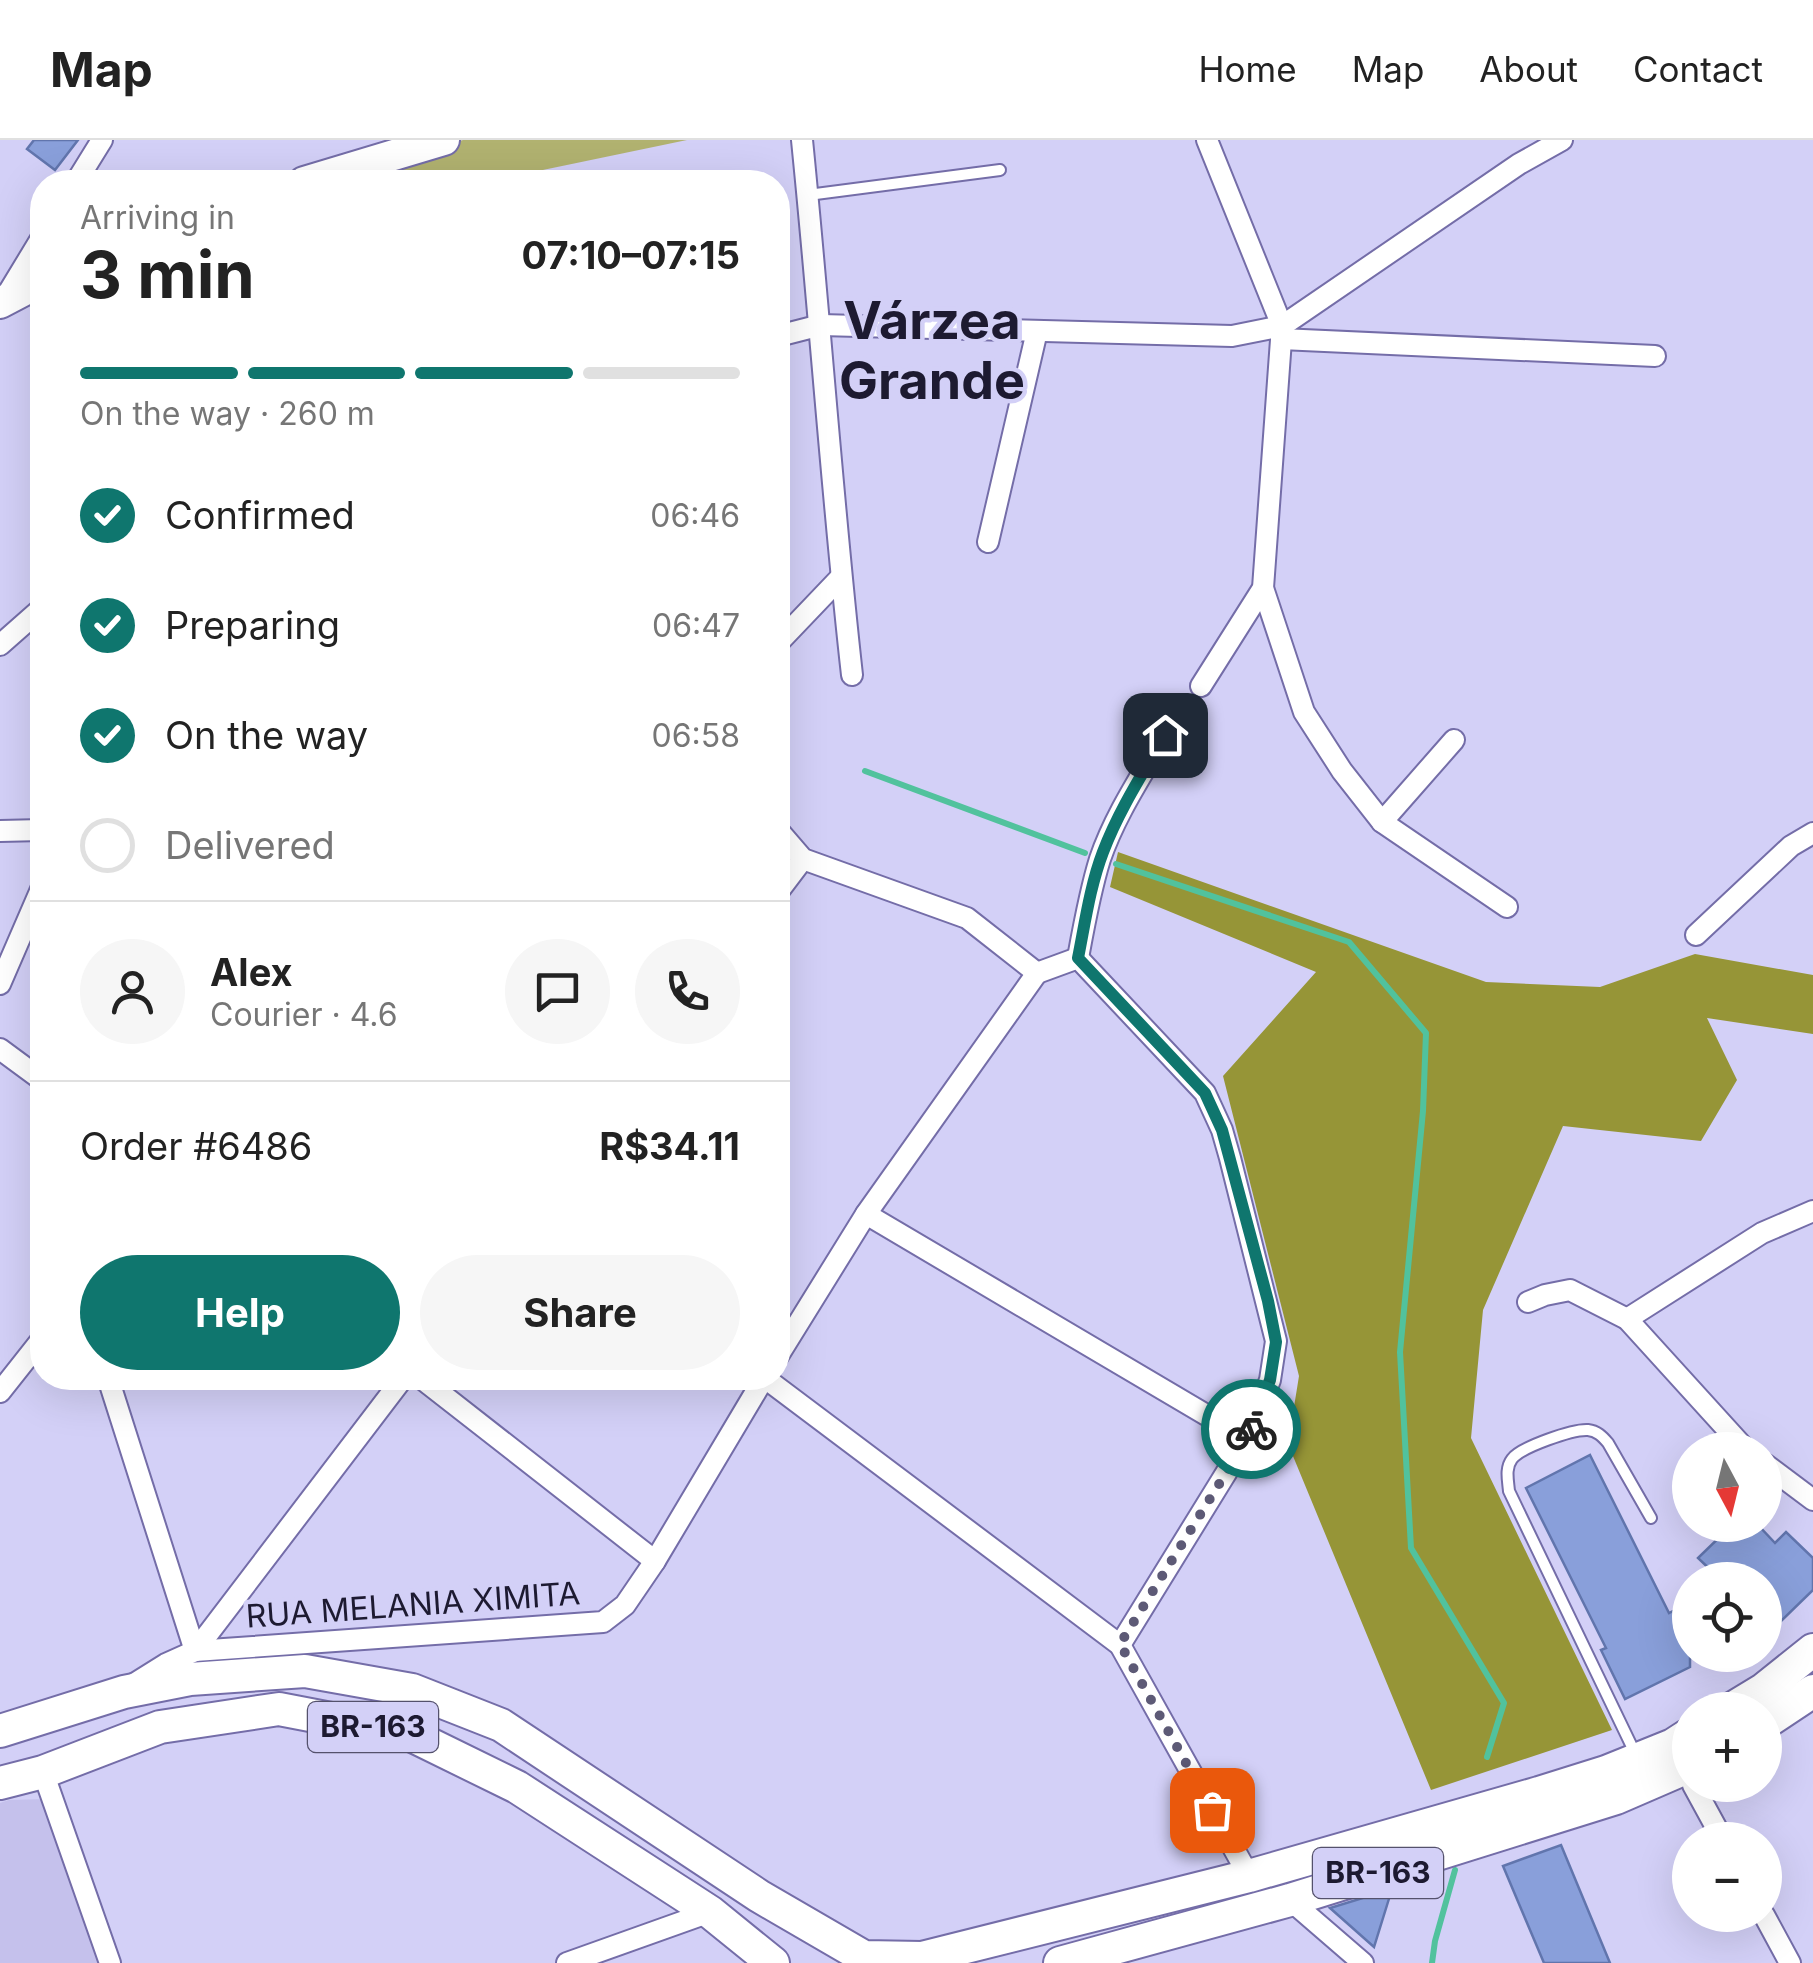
<!DOCTYPE html>
<html lang="en">
<head>
<meta charset="utf-8">
<style>
	:root { --surface:#fff; --page:#f6f6f6; --text:#222; --muted:#767676; --line:#e0e0e0; --accent:#0f766e }
	body { margin:0; font-family:Inter,sans-serif; background:var(--page); color:var(--text); height:100vh; display:flex; flex-direction:column; font-size:38px; white-space:nowrap }
	* { box-sizing:border-box; margin:0 }
	p { font-size:32px; color:var(--muted) }
	.icon { flex:none; width:55px; height:55px; fill:none; stroke:currentColor; stroke-width:2; stroke-linecap:round; stroke-linejoin:round }
	.map { position:relative; flex:1; overflow:hidden }
	.side { position:absolute; left:30px; top:30px; width:760px; height:1220px; display:flex; flex-direction:column; background:var(--surface); border-radius:40px; box-shadow:0 10px 40px #0002 }
	.side>* { flex:none }
	.needle { width:65px; rotate:173deg }
	.tools { position:absolute; left:1672px; top:1292px; display:grid; gap:20px }
	.tools a { display:grid; place-items:center; width:110px; height:110px; border-radius:50%; background:var(--surface); box-shadow:0 10px 40px #0002; font-size:50px }
	.pin { position:absolute; display:grid; place-items:center; width:85px; height:85px; color:#fff; margin:-42px; border-radius:20px; box-shadow:0 5px 15px #0006 }
	.courier { position:absolute; display:grid; place-items:center; width:100px; height:100px; margin:-50px; border:8px solid #0f766e; border-radius:50%; background:#fff; color:#222; box-shadow:0 2px 12px #0007 }
	.head em { font-style:normal; font-weight:700 }
	.head div { display:flex; flex-direction:column-reverse }
	.head { display:flex; align-items:center; justify-content:space-between; height:170px; padding:0 50px }
	h1 { font-size:65px; font-weight:700; line-height:75px }
	.bar { display:grid; grid-template-columns:repeat(4,1fr); gap:15px 10px; align-content:center; height:120px; padding:0 50px }
	.bar i { height:12px; border-radius:8px; background:var(--line) }
	.bar .current { background:var(--accent) }
	.bar p { grid-column:span 4 }
	.line { display:flex; align-items:center; gap:25px; padding:0 50px; border-top:2px solid var(--line) }
	.line div { flex:1 }
	.round { display:grid; place-items:center; flex:none; width:105px; height:105px; border-radius:52px; background:var(--page) }
	ol { padding:0 50px; list-style:none }
	li { display:flex; align-items:center; gap:30px; height:110px }
	li p { margin-inline-start:auto }
	li .icon { padding:10px; border-radius:50%; background:var(--accent); color:#fff; stroke-width:4 }
	li:last-child { color:var(--muted) }
	li i { width:55px; height:55px; border:5px solid var(--line); border-radius:50% }
	.cta { display:flex; gap:20px; margin-top:auto; padding:20px 50px }
	.cta a { flex:1; height:115px; border-radius:60px; background:var(--accent); color:#fff; font-size:40px; font-weight:700; line-height:115px; text-align:center }
	.cta a+a { background:var(--page); color:var(--text) }
	header { display:flex; align-items:center; gap:60px; box-sizing:border-box; height:140px; padding:0 50px; background:var(--surface); border-bottom:2px solid var(--line) }
	header strong { font-size:48px }
	nav { display:flex; gap:55px; margin-inline-start:auto; font-size:35px }
	.map>svg:first-child { display:block }
	.built { fill:#c5c1ec }
	.green { fill:#b1b270 }
	.forest { fill:#969537 }
	.lines { fill:none; stroke-linecap:round; stroke-linejoin:round }
	.stream { stroke:#51c29d; stroke-width:6 }
	.building { fill:#899fda; stroke:#6175ad; stroke-width:2.5 }
	.lane-casing { stroke:#746da8; stroke-width:14 }
	.street-casing { stroke:#746da8; stroke-width:24 }
	.secondary-casing { stroke:#746da8; stroke-width:34 }
	.primary-casing { stroke:#746da8; stroke-width:36 }
	.lane { stroke:#fff; stroke-width:10 }
	.street { stroke:#fff; stroke-width:20 }
	.secondary { stroke:#fff; stroke-width:30 }
	.primary { stroke:#fff; stroke-width:32 }
	.done { stroke:#5d5a76; stroke-width:10; stroke-dasharray:0 18 }
	.route { stroke:#0f766e; stroke-width:12 }
	.labels { text-anchor:middle; stroke-width:9; stroke-linejoin:round; paint-order:stroke }
	.shield { fill:#d3d0f7; stroke:#54516c; stroke-width:2.5 }
	.shield-label { font-size:30px; font-weight:bold; fill:#1d1a31 }
	.street-label { font-size:32px; fill:#1d1a31; stroke:#d3d0f7 }
	.town-label { font-size:52px; font-weight:bold; fill:#1d1a31; stroke:#d3d0f7 }
</style>
</head>
<body>
<header>
<strong>Map</strong>
<nav><a>Home</a><a>Map</a><a>About</a><a>Contact</a></nav>
</header>
<div class="map">
<svg width="1813" height="1823" viewBox="0 0 1813 1823">
	<rect width="100%" height="100%" fill="#d3d0f7"/>
	<!-- built -->
	<path class="built" d="M45,1659L102,1823H0V1663L9,1660Z"/>
	<!-- green -->
	<path class="green" d="M463,0H687L485,42H334Z"/>
	<!-- forest -->
	<path class="forest" d="M1118,712L1486,842L1600,847L1695,814L1813,835V894L1707,878L1737,940L1701,1001L1563,986L1483,1170L1471,1298L1612,1590L1431,1650L1288,1304L1299,1236L1223,936L1316,832L1110,747Z"/>
	<g class="lines">
		<!-- stream -->
		<g class="stream">
			<path d="M865,631L1085,713"/>
			<path d="M1116,724L1349,802L1426,893L1423,971L1400,1212L1411,1408L1504,1563L1487,1617"/>
			<path d="M1432,1823L1435,1801L1455,1730"/>
		</g>
	</g>
	<!-- building -->
	<g class="building">
		<path d="M34,0H78L55,30L27,9Z"/>
		<path d="M1590,1315L1669,1473L1683,1466L1690,1480V1527L1625,1559L1601,1510L1606,1508L1526,1348Z"/>
		<path d="M1732,1385H1758L1775,1403L1786,1392L1813,1418V1450L1776,1486L1765,1475V1440H1721L1698,1418Z"/>
		<path d="M1561,1705L1610,1823H1544L1503,1726Z"/>
		<path d="M1392,1749L1374,1807L1330,1768Z"/>
	</g>
	<g class="lines">
		<defs>
			<g id="lane">
				<path d="M808,55L1000,30"/>
				<path d="M1635,1613L1509,1351C1508,1340 1505,1328 1512,1319C1521,1307 1573,1289 1588,1290C1597,1291 1602,1296 1608,1303L1651,1378"/>
			</g>
			<g id="street">
				<path d="M802,0C820,178 832,357 852,535"/>
				<path d="M76,42L102,0"/>
				<path d="M5,158L42,97"/>
				<path d="M778,196L821,185L1232,196L1282,186L1519,24L1562,0"/>
				<path d="M1281,199L1655,216"/>
				<path d="M988,402L1037,191"/>
				<path d="M1263,448L1304,572L1342,631L1382,682L1507,767"/>
				<path d="M778,503L841,437"/>
				<path d="M0,505L42,468"/>
				<path d="M1201,546L1263,448L1282,186L1207,0"/>
				<path d="M1382,682L1454,600"/>
				<path d="M778,690L803,719L967,778L1037,833"/>
				<path d="M0,691L42,690"/>
				<path d="M778,752L803,719"/>
				<path d="M1696,795L1791,706L1813,693"/>
				<path d="M1078,818C1084,785 1090,751 1100,719C1115,675 1142,635 1165,595"/>
				<path d="M1037,833L1078,818L1205,953L1222,990L1230,1018L1276,1201L1270,1240L1247,1299L1120,1505"/>
				<path d="M0,844L42,747"/>
				<path d="M0,909L42,940"/>
				<path d="M866,1074L1247,1299"/>
				<path d="M1528,1162L1545,1155L1570,1150L1627,1179L1746,1310"/>
				<path d="M1627,1179L1762,1093L1813,1071"/>
				<path d="M778,1216L866,1074L1037,833"/>
				<path d="M108,1238L195,1511"/>
				<path d="M421,1238L655,1421"/>
				<path d="M765,1238L1120,1505L1249,1736"/>
				<path d="M0,1252L42,1199"/>
				<path d="M1765,1324L1813,1360"/>
				<path d="M195,1511L403,1238"/>
				<path d="M134,1544L166,1524L195,1511L603,1482L625,1465L655,1421L764,1238"/>
				<path d="M43,1632L110,1823"/>
				<path d="M1693,1645L1723,1700"/>
				<path d="M1290,1760L1363,1823"/>
				<path d="M1764,1775L1790,1823"/>
				<path d="M567,1823L710,1772"/>
			</g>
			<g id="secondary">
				<path d="M304,42L444,0"/>
				<path d="M0,163L42,141"/>
			</g>
			<g id="primary">
				<path d="M1730,1570L1763,1550L1813,1510"/>
				<path d="M1765,1583L1813,1551"/>
				<path d="M0,1591L124,1552L190,1539L305,1531L412,1550L501,1585L759,1756L864,1817L922,1818L1249,1736L1539,1653L1606,1632L1673,1605L1690,1594"/>
				<path d="M0,1643L43,1632L160,1587L279,1569L409,1594L517,1647L710,1772L773,1823"/>
				<path d="M1060,1823L1290,1760L1616,1658L1690,1626"/>
			</g>
		</defs>
		<!-- lane casing -->
		<use href="#lane" class="lane-casing"/>
		<!-- street casing -->
		<use href="#street" class="street-casing"/>
		<!-- secondary casing -->
		<use href="#secondary" class="secondary-casing"/>
		<!-- primary casing -->
		<use href="#primary" class="primary-casing"/>
		<!-- lane -->
		<use href="#lane" class="lane"/>
		<!-- street -->
		<use href="#street" class="street"/>
		<!-- secondary -->
		<use href="#secondary" class="secondary"/>
		<!-- primary -->
		<use href="#primary" class="primary"/>
	</g>
	<g class="lines">
		<!-- done -->
		<path class="done" d="M1212,1670L1120,1504L1247,1299L1251,1289"/>
		<!-- route -->
		<path class="route" d="M1165,595C1143,633 1119,670 1103,712C1090,746 1085,783 1078,818L1205,953L1222,990L1268,1161L1276,1202L1270,1240L1251,1289"/>
	</g>
	<g class="labels">
		<!-- shield labels -->
		<g class="shield">
			<rect x="308" y="1562" width="130" height="50" rx="8"/>
			<rect x="1313" y="1708" width="130" height="50" rx="8"/>
		</g>
		<g class="shield-label">
			<text x="373" y="1597">BR-163</text>
			<text x="1378" y="1743">BR-163</text>
		</g>
		<!-- street labels -->
		<g class="street-label">
			<text transform="translate(413 1465) rotate(-4)" y="11">RUA MELANIA XIMITA</text>
		</g>
		<!-- town labels -->
		<g class="town-label">
			<text x="932" y="199">Várzea<tspan x="932" dy="60">Grande</tspan></text>
		</g>
	</g>
</svg>
<div class="tools">
<a><svg class="needle" viewBox="-14 -14 28 28"><path d="M0-13l5 13h-10z" fill="#e53935"/><path d="M0 13l5-13h-10z" fill="#767676"/></svg></a>
<a><svg class="icon" aria-label="locate" viewBox="0 0 24 24"><circle cx="12" cy="12" r="6"/><path d="M12 2v4M12 18v4M2 12h4M18 12h4"/></svg></a>
<a>+</a>
<a>−</a>
</div>
<div class="pin" style="left:1212px;top:1670px;background:#ea580c"><svg class="icon" aria-label="bag" viewBox="0 0 24 24"><path d="M5 8h14l-1 12H6zM9 8a3 3 0 0 1 6 0"/></svg></div>
<div class="pin" style="left:1165px;top:595px;background:#1f2937"><svg class="icon" aria-label="home" viewBox="0 0 24 24"><path d="M3 11l9-7 9 7M6 9v11h12V9"/></svg></div>
<div class="courier" style="left:1251px;top:1289px"><svg class="icon" aria-label="bike" viewBox="0 0 24 24"><circle cx="6" cy="16" r="4"/><circle cx="18" cy="16" r="4"/><path d="M6 16l4-8h5l3 8M10 8l3 8H6M13 5h3"/></svg></div>
<section class="side">
<div class="head"><div><h1>3 min</h1><p>Arriving in</p></div><em>07:10–07:15</em></div>
<div class="bar"><i class="current"></i><i class="current"></i><i class="current"></i><i></i><p>On the way · 260 m</p></div>
<ol>
<li><svg class="icon" aria-label="check" viewBox="0 0 24 24"><path d="M5 12l5 5 9-10"/></svg>Confirmed<p>06:46</p></li>
<li><svg class="icon" aria-label="check" viewBox="0 0 24 24"><path d="M5 12l5 5 9-10"/></svg>Preparing<p>06:47</p></li>
<li><svg class="icon" aria-label="check" viewBox="0 0 24 24"><path d="M5 12l5 5 9-10"/></svg>On the way<p>06:58</p></li>
<li><i></i>Delivered</li>
</ol>
<div class="line" style="height:180px"><a class="round"><svg class="icon" aria-label="person" viewBox="0 0 24 24"><circle cx="12" cy="8" r="4"/><path d="M4 21q1-7 8-7t8 7"/></svg></a><div><b>Alex</b><p>Courier · 4.6</p></div><a class="round"><svg class="icon" aria-label="chat" viewBox="0 0 24 24"><path d="M4 5h16v11H9l-5 4z"/></svg></a><a class="round"><svg class="icon" aria-label="phone" viewBox="0 0 24 24"><path d="M5 4h4l2 5-3 2q2 4 5 5l2-3 5 2v4C11 20 4 13 5 4z"/></svg></a></div>
<div class="line" style="height:130px"><div>Order #6486</div><b>R$34.11</b></div>
<div class="cta"><a>Help</a><a>Share</a></div>
</section>
</div>
</body>
</html>
